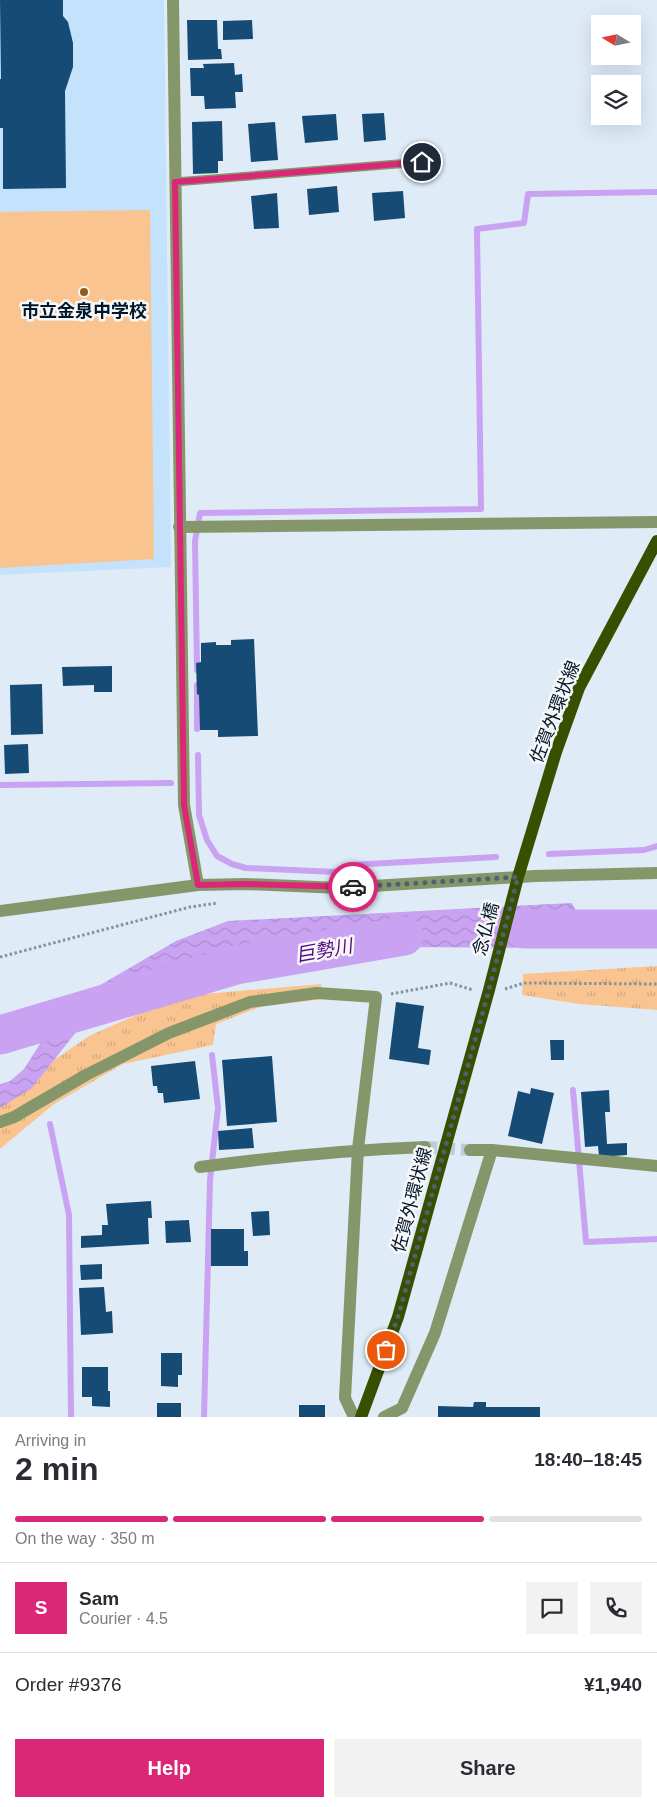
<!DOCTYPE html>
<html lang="en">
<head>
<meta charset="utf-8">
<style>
	:root { --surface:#fff; --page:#f2f2f3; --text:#2b2b33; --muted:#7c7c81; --line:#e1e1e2; --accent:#db2777 }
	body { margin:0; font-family:Helvetica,"Noto Sans JP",sans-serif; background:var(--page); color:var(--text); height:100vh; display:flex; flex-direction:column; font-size:19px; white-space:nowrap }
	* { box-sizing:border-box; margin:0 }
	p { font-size:16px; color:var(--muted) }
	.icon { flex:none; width:28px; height:28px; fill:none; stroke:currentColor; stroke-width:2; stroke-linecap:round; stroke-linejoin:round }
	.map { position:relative; height:1417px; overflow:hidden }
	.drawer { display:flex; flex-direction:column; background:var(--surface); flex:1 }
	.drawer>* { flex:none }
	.needle { width:32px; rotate:280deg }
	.controls { position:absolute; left:591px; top:15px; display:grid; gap:10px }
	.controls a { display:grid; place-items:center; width:50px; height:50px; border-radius:0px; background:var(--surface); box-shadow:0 5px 20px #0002; font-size:25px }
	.pin { position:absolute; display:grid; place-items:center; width:42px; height:42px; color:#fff; margin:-21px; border:2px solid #fff; border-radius:50%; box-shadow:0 1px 5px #0007 }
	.courier { position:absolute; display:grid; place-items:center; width:50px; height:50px; margin:-25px; border:4px solid #db2777; border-radius:50%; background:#fff; color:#222; box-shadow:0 1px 6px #0007 }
	.headline em { font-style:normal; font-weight:700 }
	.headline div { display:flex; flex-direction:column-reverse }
	.headline { display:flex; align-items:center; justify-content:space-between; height:85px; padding:0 15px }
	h1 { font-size:32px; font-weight:700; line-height:38px }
	.bar { display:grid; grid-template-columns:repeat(4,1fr); gap:8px 5px; align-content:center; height:60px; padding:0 15px }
	.bar i { height:6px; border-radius:4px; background:var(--line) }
	.bar .selected { background:var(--accent) }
	.bar p { grid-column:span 4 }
	.line { display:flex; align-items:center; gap:12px; padding:0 15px; border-top:1px solid var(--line) }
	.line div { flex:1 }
	.round { display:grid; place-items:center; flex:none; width:52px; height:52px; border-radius:0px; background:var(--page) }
	.primary-button { display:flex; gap:10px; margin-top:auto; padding:10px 15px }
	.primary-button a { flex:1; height:58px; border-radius:0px; background:var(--accent); color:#fff; font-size:20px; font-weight:700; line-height:58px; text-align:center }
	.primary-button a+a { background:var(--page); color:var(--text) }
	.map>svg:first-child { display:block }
	.built { fill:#c5e2fc }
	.grass { fill:url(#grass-tufts) }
	.pitch { fill:#f9c48f }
	.water { fill:url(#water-waves) }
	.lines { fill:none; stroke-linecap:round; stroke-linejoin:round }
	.stream { stroke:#c9a2f2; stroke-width:6 }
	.river { stroke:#c9a2f2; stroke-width:39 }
	.building { fill:#154b75 }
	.minor-tunnel { stroke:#beccd9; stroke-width:12; stroke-dasharray:12 6; stroke-linecap:butt }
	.path { stroke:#8293a2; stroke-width:3; stroke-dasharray:2.5 2.5; stroke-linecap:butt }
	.service { stroke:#85976a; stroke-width:9 }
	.minor { stroke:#85976a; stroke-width:12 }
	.primary { stroke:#394f00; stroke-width:12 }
	.done { stroke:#4e6173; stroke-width:5; stroke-dasharray:0 9 }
	.route { stroke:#db2777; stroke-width:6 }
	.poi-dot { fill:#945c16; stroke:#f7f7f7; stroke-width:2 }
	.labels { text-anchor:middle; stroke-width:5; stroke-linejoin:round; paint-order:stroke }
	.poi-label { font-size:18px; font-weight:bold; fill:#00162b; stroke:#f7f7f7 }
	.street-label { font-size:18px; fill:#00162b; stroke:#f7f7f7 }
	.water-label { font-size:19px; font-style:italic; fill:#560b85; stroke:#f7f7f7 }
</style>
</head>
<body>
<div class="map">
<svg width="657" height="1417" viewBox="0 0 657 1417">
	<defs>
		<pattern id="grass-tufts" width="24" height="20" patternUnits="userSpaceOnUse" patternTransform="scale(1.25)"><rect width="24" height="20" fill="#f9c48f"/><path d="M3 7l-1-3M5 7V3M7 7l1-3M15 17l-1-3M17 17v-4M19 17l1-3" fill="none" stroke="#d4a87c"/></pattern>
		<pattern id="water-waves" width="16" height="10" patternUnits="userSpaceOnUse" patternTransform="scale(1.25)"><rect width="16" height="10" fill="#c9a2f2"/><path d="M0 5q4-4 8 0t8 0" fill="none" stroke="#ab8bd0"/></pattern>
	</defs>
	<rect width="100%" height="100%" fill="#dfecf8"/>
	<!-- built -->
	<path class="built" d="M0,0H164L171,567L0,575Z"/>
	<!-- grass -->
	<g class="grass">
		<path d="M657,966V1010L579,1004L522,995L523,974Z"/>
		<path d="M321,984L323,999L260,1007L216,1024L213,1045L123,1064L54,1104L0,1149V1097L89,1036L179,996Z"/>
	</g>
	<!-- pitch -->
	<path class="pitch" d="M150,210L154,559L0,568V212Z"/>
	<!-- water -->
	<path class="water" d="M572,903L577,913L572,948L400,947L385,951L351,945L244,948L209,957L112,1002L80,1027L32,1088L0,1108V1084L10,1081L24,1069L64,1006L176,941L228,921Z"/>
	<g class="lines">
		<!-- stream -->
		<g class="stream">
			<path d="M197,670L195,541L200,513L481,509L477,229L524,223L528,194L657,192"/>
			<path d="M197,685V729"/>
			<path d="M198,755L199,815L207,840L217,856L232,864L246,868L335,872L350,865L496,857"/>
			<path d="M0,785L171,783"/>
			<path d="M549,854L644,850L657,846"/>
			<path d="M573,1090L586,1242L657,1239"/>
			<path d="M50,1124L69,1215L71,1417"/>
			<path d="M204,1417L210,1180L218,1108L212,1055"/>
		</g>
		<!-- river -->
		<g class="river">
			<path d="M523,929H657"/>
			<path d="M0,1035L236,965L404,936"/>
		</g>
	</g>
	<!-- building -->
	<g class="building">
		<path d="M0,0H63V16L68,22L73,43V67L65,91L66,188L3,189V128H0V79H1Z"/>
		<path d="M187,20H217L218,49H221L222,59L188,60Z"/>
		<path d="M252,20L253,39L223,40V21Z"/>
		<path d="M234,63L235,75L242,74L243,92H235L236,108L205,109L204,96H191L190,68H204L203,64Z"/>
		<path d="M384,113L386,140L364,142L362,114Z"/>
		<path d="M336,114L338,140L305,143L302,116Z"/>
		<path d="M222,121L223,161H218V173L193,174L192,122Z"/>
		<path d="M275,122L278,160L251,162L248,124Z"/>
		<path d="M337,186L339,212L309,215L307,189Z"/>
		<path d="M403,191L405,218L374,221L372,193Z"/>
		<path d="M277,193L279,228L254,229L251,196Z"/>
		<path d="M254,639L258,736L218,737V730H200L199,695L197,694L196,663L201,662V643L216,642V645H231V640Z"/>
		<path d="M112,666V692H94V685L63,686L62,667Z"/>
		<path d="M42,684L43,734L11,735L10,685Z"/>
		<path d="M28,744L29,773L5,774L4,745Z"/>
		<path d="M396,1002L424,1006L418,1048L431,1050L429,1065L389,1059Z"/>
		<path d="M550,1040H564V1060H551Z"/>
		<path d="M272,1056L277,1122L227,1126L222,1060Z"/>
		<path d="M195,1061L200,1099L164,1103L163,1093H158L157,1086H153L151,1066Z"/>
		<path d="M531,1088L554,1093L542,1144L508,1136L518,1091L530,1094Z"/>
		<path d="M609,1090L610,1112H605L607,1144L627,1143V1155L599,1157L598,1146L585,1147L581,1092Z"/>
		<path d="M252,1128L254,1148L219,1150L218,1131Z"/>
		<path d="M151,1201L152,1218H148L149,1244L81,1248V1236L102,1235V1225H108L106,1204Z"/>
		<path d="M269,1211L270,1235L253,1236L251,1212Z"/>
		<path d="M189,1220L191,1242L166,1243L165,1221Z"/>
		<path d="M211,1229H244V1251H248V1266H211Z"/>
		<path d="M102,1264V1279L81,1280L80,1265Z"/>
		<path d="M104,1287L106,1312L112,1311L113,1333L81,1335L79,1288Z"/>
		<path d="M161,1353H182V1375H178V1387L161,1386Z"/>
		<path d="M82,1367H108V1391H110V1407L92,1406V1397H82Z"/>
		<path d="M474,1402H486V1407H540V1417H438V1406L473,1407Z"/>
		<rect x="157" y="1403" width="24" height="14"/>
		<rect x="299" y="1405" width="26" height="12"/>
	</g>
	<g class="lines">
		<!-- minor-tunnel -->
		<path class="minor-tunnel" d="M425,1147L470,1150"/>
		<!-- path -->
		<g class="path">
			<path d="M0,957L190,907L218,903"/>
			<path d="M505,989L524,983L657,984"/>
			<path d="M391,994L450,983L473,990"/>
		</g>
		<!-- service -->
		<path class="service" d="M175,182L422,162"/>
		<!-- minor -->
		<g class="minor">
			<path d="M173,0L184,805L198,885"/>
			<path d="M179,527L657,522"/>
			<path d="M0,911L198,885L246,884L340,888L535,876L657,873"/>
			<path d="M0,1122L14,1117L86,1075L169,1033L250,1002L317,993L376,997L358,1149L345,1398L354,1417"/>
			<path d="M470,1150H492L657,1166"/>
			<path d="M200,1167C275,1157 349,1150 425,1147"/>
			<path d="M384,1417L402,1408L435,1333L492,1150"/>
		</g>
		<!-- primary -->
		<path class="primary" d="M361,1417L398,1317L489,990L518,877L556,752L579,688L657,541"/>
	</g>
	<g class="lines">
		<!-- done -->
		<path class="done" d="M353,887L518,877L489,990L398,1317L386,1350"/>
		<!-- route -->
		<path class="route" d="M353,887L246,884L198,885L184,805L175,182L422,162"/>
	</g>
	<!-- markers -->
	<circle class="poi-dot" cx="84" cy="292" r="5"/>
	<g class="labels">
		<!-- poi labels -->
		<g class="poi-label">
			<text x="84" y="317">市立金泉中学校</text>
		</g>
		<!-- street labels -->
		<g class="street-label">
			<text transform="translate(555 712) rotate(-69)" y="6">佐賀外環状線</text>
			<text transform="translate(486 929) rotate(-75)" y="6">念仏橋</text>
			<text transform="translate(412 1200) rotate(-75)" y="6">佐賀外環状線</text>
		</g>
		<!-- water labels -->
		<g class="water-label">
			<text transform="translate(324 950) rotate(-10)" y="7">巨勢川</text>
		</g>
	</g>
</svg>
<div class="controls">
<a><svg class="needle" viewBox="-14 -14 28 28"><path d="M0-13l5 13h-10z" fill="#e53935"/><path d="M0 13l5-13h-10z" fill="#7c7c81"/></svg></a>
<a><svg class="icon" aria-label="layers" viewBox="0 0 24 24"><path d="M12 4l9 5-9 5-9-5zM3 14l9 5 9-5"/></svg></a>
</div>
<div class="pin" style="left:386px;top:1350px;background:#ea580c"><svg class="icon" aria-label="bag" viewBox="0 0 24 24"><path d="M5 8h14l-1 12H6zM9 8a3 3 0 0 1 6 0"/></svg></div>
<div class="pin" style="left:422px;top:162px;background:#1f2937"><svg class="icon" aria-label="home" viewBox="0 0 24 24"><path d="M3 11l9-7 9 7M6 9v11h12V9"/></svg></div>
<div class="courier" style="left:353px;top:887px"><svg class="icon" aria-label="car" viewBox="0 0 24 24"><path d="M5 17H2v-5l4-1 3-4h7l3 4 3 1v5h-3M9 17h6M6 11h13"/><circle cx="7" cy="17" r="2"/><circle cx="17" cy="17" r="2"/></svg></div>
</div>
<section class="drawer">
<div class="headline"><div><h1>2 min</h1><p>Arriving in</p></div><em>18:40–18:45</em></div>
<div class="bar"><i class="selected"></i><i class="selected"></i><i class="selected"></i><i></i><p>On the way · 350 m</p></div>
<div class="line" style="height:90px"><b class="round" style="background:var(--accent);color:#fff">S</b><div><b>Sam</b><p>Courier · 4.5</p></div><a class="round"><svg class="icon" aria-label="chat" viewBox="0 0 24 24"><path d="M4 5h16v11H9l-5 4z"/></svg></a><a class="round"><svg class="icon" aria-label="phone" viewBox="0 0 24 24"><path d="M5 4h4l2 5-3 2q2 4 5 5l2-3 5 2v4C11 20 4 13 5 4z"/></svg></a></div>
<div class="line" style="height:65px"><div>Order #9376</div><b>¥1,940</b></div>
<div class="primary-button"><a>Help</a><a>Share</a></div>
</section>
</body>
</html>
